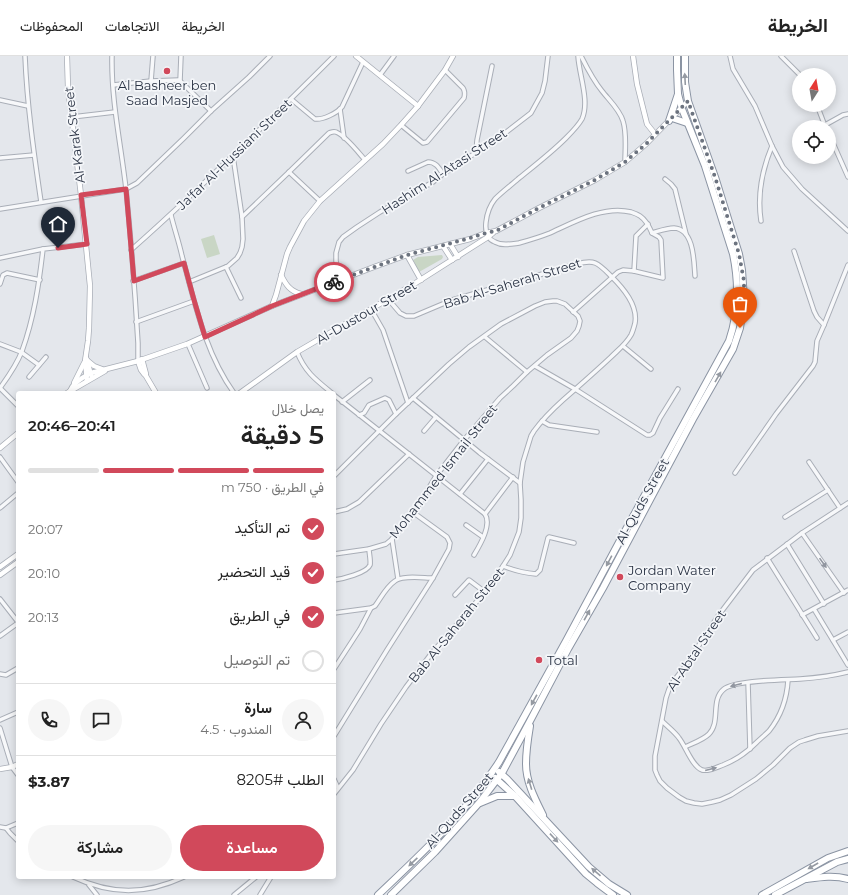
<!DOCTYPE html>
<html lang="ar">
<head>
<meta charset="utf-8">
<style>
	:root { --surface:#fff; --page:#f6f6f6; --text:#222; --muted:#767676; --line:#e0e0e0; --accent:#d1495b }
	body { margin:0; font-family:Montserrat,Vazirmatn,sans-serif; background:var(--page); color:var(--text); direction:rtl; height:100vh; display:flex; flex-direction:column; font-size:15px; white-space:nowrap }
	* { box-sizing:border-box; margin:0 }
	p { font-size:13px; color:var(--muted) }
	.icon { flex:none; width:22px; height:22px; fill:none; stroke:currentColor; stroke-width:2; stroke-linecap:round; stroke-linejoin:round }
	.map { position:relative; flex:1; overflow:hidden; direction:ltr }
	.details { position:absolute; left:16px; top:335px; width:320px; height:488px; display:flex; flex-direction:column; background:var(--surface); border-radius:4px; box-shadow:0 2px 10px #0003; direction:rtl }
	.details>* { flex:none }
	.needle { width:26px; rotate:11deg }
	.buttons { position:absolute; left:792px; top:12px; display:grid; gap:8px }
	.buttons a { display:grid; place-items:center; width:44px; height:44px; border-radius:50%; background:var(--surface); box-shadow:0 2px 10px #0003; font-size:20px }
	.pin { position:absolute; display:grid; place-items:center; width:34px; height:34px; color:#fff; margin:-41px -17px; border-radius:50% 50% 50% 0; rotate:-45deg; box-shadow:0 0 4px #0007 }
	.pin .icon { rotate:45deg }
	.courier { position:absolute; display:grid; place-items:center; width:40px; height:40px; margin:-20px; border:3px solid #d1495b; border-radius:50%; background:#fff; color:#222; box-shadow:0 1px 5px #0007 }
	.headline em { font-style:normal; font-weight:600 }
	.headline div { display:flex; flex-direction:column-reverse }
	.headline { display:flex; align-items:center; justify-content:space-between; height:68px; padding:0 12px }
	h1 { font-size:26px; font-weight:600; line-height:30px }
	.bar { display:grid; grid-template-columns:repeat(4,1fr); gap:6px 4px; align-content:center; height:48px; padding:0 12px }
	.bar i { height:5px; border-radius:3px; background:var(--line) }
	.bar .current { background:var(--accent) }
	.bar p { grid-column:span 4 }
	.line { display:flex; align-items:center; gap:10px; padding:0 12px; border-top:1px solid var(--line) }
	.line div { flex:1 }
	.round { display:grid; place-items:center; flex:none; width:42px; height:42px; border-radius:21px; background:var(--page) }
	ol { padding:0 12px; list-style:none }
	li { display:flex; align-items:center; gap:12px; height:44px }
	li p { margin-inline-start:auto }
	li .icon { padding:4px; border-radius:50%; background:var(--accent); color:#fff; stroke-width:4 }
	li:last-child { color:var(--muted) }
	li i { width:22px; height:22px; border:2px solid var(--line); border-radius:50% }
	.button { display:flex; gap:8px; margin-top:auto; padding:8px 12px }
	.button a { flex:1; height:46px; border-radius:24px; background:var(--accent); color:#fff; font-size:16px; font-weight:600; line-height:46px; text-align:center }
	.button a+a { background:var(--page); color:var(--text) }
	header { display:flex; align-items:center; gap:24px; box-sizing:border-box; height:56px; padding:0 20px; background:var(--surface); border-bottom:1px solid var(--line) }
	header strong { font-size:19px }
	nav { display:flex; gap:22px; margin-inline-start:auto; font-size:14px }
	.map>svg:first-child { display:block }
	.green { fill:#c9d6c5 }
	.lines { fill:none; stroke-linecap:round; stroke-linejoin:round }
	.street-casing { stroke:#a9aeb7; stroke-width:5.5 }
	.secondary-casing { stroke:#a9aeb7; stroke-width:6 }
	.highway-casing { stroke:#8b94a3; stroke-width:8 }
	.street { stroke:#f7f8fa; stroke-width:3.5 }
	.secondary { stroke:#fff; stroke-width:4.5 }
	.highway { stroke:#fff; stroke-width:6 }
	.oneway { fill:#959aa2 }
	.oneway2 { fill:#9196a0 }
	.done { stroke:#6c737f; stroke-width:4; stroke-dasharray:0 7.2 }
	.route { stroke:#d1495b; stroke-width:5 }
	.poi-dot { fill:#d1495b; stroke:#f4f6f9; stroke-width:1.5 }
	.labels { text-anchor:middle; stroke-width:3.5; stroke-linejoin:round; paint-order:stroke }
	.poi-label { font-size:13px; fill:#2b3445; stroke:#f4f6f9; text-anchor:start }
	.street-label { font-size:13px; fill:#2b3445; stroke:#f4f6f9 }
</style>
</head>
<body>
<header>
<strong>الخريطة</strong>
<nav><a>الخريطة</a><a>الاتجاهات</a><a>المحفوظات</a></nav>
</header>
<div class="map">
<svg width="848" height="839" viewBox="0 0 848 839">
	<rect width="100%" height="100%" fill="#e4e7ec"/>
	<!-- green -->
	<g class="green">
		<path d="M214,179L220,198L207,202L201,183Z"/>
		<path d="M442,199L443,201L442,203L419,216L413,204L418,201Z"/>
	</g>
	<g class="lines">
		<defs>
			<g id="street">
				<path d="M25,0C27,49 34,98 41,146"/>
				<path d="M112,0C111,44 121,89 126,133C131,184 135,235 138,287C138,293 138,299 138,305"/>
				<path d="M578,0C579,19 590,45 582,63C578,70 572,76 566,82C551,97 534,110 518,123C510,130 502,136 495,143C487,153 479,180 495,186C502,190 511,188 519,187C530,184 540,181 550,177C574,166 604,149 631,156C634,157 637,158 640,160C646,164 649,170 652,177C659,175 667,172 674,172C694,173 694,205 695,220"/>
				<path d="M581,0C587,12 593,24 602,35C609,44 620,54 623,65C627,78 625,93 625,106"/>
				<path d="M730,0L733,13L755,50L772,90L783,111L802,133L848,175"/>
				<path d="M781,0L800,19"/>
				<path d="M380,19L394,0"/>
				<path d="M151,25L153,0"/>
				<path d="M180,25L181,0"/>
				<path d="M113,29L151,25L179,24L211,55"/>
				<path d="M291,43L315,63C323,64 337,57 342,51L363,6"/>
				<path d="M0,44L28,50"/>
				<path d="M817,49L825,70"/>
				<path d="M340,53L344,82"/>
				<path d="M72,61L115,56"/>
				<path d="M401,69L423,87L427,86L464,42C465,38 465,35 463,32L445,14"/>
				<path d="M825,69L843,59L848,58"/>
				<path d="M829,78L848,121"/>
				<path d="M476,96L477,84L492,10"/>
				<path d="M0,102L34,99"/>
				<path d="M408,115L428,106C436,106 439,112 443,118"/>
				<path d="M289,116L320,145"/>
				<path d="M665,123L671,128L675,133L686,178"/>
				<path d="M0,153L126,133L137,127L184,82L211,55L249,21L270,0"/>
				<path d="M171,159C174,172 179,186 182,200C195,247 205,297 234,337"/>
				<path d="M242,161L289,116L329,77C332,76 333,75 336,76C346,80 358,96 365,104"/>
				<path d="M761,165C757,139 762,114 772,90"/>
				<path d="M131,194C201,132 268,66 334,0"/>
				<path d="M794,195L814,255L817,261L824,269"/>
				<path d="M0,202L43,193"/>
				<path d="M226,211L241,242"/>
				<path d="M634,215L663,222L661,184L659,181L652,177"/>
				<path d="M340,223L336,205V197L339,186L343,181L357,171L380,156L433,126L443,118L500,81L531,57L542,37L545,25L548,0"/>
				<path d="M133,225L184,207"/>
				<path d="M189,226L228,210L237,202L240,197L242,191L243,183L242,161L233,100"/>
				<path d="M0,228L3,219L7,217L40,224"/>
				<path d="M371,253L383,274L408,347"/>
				<path d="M573,256L618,216L623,214L634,215L636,180L648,168"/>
				<path d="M136,266L194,245"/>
				<path d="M485,281L527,316"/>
				<path d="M0,288L21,296L39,309"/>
				<path d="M188,288L207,332"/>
				<path d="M623,290L651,313"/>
				<path d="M297,296C305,316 316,324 332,337"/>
				<path d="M535,310L575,333L647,379H650L653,377L660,362L678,333"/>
				<path d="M29,321L46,301"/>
				<path d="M0,332C8,321 17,308 22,295C34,262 39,228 43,193L87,188"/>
				<path d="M0,332L18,350"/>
				<path d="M334,339L485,458C492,469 480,489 474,499"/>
				<path d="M413,342L480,397L520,427"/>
				<path d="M342,346L370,324"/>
				<path d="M359,359L364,357L369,349L385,342L389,344L396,358"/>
				<path d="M542,365L549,369L597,376"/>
				<path d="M424,375L436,361"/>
				<path d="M0,401L18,426"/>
				<path d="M809,406L840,452"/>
				<path d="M735,417L776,358L813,310L815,306L817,285L824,269L848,209"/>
				<path d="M334,420L395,359L449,308L469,291L501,268L535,250L545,246L553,245H557L565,248L578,260L580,265L579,270L577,275L571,282L547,299L527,316L513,330L500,342L464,384L436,420L414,457L392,483L386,488L369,493L334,498"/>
				<path d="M460,438L488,403"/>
				<path d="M848,447L802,477L753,514L718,560L686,609L673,626L669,633L666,642L655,700V714L657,719L660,725L667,732L679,741L686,745L694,747L702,748L712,746L720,744L731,739L756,723L773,709L790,692L799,686L805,684L818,680L848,675"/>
				<path d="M0,452L18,437"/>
				<path d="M334,456L347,453L359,446L409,398"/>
				<path d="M485,458L513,421"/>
				<path d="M785,461L828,434"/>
				<path d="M466,469L483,481"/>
				<path d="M802,477L844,537"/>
				<path d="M392,483L398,523"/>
				<path d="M787,488L824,548"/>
				<path d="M767,502L817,582"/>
				<path d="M503,510C515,515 523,517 536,518L540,514L548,482L549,481L574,487"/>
				<path d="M334,524C342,523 367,517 370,509C371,505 369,497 369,493"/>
				<path d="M455,539L469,524L485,536"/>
				<path d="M0,543L18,566"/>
				<path d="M814,553L848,609"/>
				<path d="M334,557L371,552L375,550C381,542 386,531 395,525C402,519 423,522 433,522"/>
				<path d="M802,559L848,534"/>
				<path d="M0,580L18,567"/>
				<path d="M833,584L848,576"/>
				<path d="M334,613L360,573L371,552"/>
				<path d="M0,618L6,619L18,612"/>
				<path d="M748,627L750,693"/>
				<path d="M0,664L18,656"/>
				<path d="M662,665C668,671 675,676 679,682C686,691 692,710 702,714C709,716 717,711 723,709C736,704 746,697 756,687C760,683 765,679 769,675C781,660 787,642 788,624"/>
				<path d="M0,672L12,711L18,719"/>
				<path d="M334,680L387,594L433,522L449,493L450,487L447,481L414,457"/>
				<path d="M685,691C693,687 703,684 709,678C721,666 710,644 724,633C736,624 783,624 800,623C816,622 832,620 848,616"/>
				<path d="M334,723L338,732"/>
				<path d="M334,738L353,714L381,668L406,631L431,598L485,536L503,510L510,499L519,476L521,462V444L520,427L523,406L531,380L534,375C542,364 553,353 563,344C579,330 595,316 611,301C618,294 626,288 631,279C633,275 634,271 635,267C638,249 623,232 611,220C598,207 595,203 577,208L452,244L414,260H406L400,257L388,243"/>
				<path d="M0,771L6,772L18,767"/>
				<path d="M6,772L10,777L18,785"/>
				<path d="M73,821C112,839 145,839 184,821"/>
				<path d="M89,829L97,839"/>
				<path d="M234,839L256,821"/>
				<path d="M260,839L271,821"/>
			</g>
			<g id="secondary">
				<path d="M67,0L68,32L81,139L90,230L89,272L88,285L85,305L87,325"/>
				<path d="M356,0L418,50"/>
				<path d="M633,0L637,28L647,68L655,78"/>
				<path d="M450,188L458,201"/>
				<path d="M443,190L452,204"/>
				<path d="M407,199L421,224"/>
				<path d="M281,219C286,229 290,235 301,238"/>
				<path d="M272,250L276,239L287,198L290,191L304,165L320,145L383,88L401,69L418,50L445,14L453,0"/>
				<path d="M86,302L87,304L91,319"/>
				<path d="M142,303L146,318"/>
				<path d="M88,305L94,310L102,313"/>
				<path d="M138,305L141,314L144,318L146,320L156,337"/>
				<path d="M74,327L84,307"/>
				<path d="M70,335C73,327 83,321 91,317L138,305L187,288L272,250L374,211L407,199L470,183L486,177L496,175L539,152L595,124L625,106L646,88L688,45"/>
				<path d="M67,337L105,315"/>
				<path d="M240,337L297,296L414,228L488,181L493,177"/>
				<path d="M0,392L18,377"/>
				<path d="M0,511L18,498"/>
				<path d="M0,519L18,506"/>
				<path d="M0,713L12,711L18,708"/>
			</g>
			<g id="highway">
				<path d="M672,62L687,67"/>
				<path d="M669,65L678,38"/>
				<path d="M530,670C528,682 526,695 526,708C526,726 535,743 543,759"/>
				<path d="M499,716L507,723L589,811L609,828L627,839"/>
				<path d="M495,722L515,740L586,818L597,827L613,839"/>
				<path d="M480,747L497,740H515"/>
				<path d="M807,823C821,821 834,819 848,823"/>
				<path d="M378,839C421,798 466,757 499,706L566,585L624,477L729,285C739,256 739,227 733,198L705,110L682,53L678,38L677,14V0"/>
				<path d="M391,839L435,796L479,747L502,717L530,665L568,593L603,532L693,363L733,293L740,272L742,258L744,243L742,214L739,198L715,121L688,45L685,26V0"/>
				<path d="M762,839L828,802L848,795"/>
				<path d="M775,839L837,806L848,803"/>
			</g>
		</defs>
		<!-- street casing -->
		<use href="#street" class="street-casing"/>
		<!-- secondary casing -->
		<use href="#secondary" class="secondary-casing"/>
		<!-- highway casing -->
		<use href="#highway" class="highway-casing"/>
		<!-- street -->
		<use href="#street" class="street"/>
		<!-- secondary -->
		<use href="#secondary" class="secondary"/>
		<!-- highway -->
		<use href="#highway" class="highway"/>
	</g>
	<!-- one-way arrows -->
	<defs><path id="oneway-solid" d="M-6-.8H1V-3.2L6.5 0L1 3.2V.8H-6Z"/></defs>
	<g class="oneway">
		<use href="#oneway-solid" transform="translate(685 23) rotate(-93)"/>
		<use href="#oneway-solid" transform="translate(718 321) rotate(-60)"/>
		<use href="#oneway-solid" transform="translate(609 505) rotate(118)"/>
		<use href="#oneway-solid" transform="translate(587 559) rotate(-61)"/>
		<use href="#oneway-solid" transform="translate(534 644) rotate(119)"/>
		<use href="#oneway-solid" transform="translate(530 728) rotate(-107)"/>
		<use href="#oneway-solid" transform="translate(554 782) rotate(47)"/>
		<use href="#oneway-solid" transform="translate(413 806) rotate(137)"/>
		<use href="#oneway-solid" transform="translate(813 810) rotate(150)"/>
		<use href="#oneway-solid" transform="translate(596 816) rotate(-139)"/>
	</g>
	<g class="oneway2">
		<use href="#oneway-solid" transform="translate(823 507) rotate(55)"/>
		<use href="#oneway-solid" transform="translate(736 629) rotate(166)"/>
		<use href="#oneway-solid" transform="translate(711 713) rotate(-14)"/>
	</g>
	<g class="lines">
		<!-- done -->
		<path class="done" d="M334,226L407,199L470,182L486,177L496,175L539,152L595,124L625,106L646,88L688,45L715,121L739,198L744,225V243L740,272"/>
		<!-- route -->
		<path class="route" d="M58,192L87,188L81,139L126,133L134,225L184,207L194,244L205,281L272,250L334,226"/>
	</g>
	<!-- markers -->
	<g class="poi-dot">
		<circle cx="167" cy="15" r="4"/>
		<circle cx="620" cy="521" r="4"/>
		<circle cx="539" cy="604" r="4"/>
	</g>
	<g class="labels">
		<!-- poi labels -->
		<g class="poi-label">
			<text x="167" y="34" text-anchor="middle">Al Basheer ben<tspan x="167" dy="15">Saad Masjed</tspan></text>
			<text x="628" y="519">Jordan Water<tspan x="628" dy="15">Company</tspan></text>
			<text x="547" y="609">Total</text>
		</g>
		<!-- street labels -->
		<g class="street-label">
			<text transform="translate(74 79) rotate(-97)" y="5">Al-Karak Street</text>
			<text transform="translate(234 98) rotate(-44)" y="5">Ja'far Al-Hussiani Street</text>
			<text transform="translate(444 115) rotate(-33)" y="5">Hashim Al-Atasi Street</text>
			<text transform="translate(512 227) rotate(-17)" y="5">Bab Al-Saherah Street</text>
			<text transform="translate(366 256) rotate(-30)" y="5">Al-Dustour Street</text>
			<text transform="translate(443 415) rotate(-52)" y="5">Mohammed Ismail Street</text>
			<text transform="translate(642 445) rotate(-61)" y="5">Al-Quds Street</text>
			<text transform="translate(456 569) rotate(-51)" y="5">Bab Al-Saherah Street</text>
			<text transform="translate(696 594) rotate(-56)" y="5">Al-Abtal Street</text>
			<text transform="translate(459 754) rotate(-49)" y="5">Al-Quds Street</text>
		</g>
	</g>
</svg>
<div class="buttons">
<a><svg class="needle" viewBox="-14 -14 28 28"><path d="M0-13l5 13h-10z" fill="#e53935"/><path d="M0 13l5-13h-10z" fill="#767676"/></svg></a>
<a><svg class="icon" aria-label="locate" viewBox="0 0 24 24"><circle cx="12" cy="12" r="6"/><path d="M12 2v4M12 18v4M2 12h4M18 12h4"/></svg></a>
</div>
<div class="pin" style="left:740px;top:272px;background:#ea580c"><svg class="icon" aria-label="bag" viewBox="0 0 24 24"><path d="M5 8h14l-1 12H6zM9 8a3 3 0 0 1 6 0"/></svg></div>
<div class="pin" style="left:58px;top:192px;background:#1f2937"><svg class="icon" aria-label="home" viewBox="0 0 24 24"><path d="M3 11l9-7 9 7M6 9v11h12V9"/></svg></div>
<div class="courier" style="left:334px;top:226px"><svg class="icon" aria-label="bike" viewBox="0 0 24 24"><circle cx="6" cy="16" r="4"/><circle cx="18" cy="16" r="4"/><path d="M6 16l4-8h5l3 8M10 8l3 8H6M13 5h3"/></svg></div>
<section class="details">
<div class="headline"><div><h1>5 دقيقة</h1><p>يصل خلال</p></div><em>20:41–20:46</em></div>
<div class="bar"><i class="current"></i><i class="current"></i><i class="current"></i><i></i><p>في الطريق · 750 m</p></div>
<ol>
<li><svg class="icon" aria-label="check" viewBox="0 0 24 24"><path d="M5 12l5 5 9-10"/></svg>تم التأكيد<p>20:07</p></li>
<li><svg class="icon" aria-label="check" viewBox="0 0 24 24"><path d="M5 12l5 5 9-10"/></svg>قيد التحضير<p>20:10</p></li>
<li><svg class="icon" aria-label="check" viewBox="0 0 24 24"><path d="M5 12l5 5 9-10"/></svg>في الطريق<p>20:13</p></li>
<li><i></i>تم التوصيل</li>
</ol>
<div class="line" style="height:72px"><a class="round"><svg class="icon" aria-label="person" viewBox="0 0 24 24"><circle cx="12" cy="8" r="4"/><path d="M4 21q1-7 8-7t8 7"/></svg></a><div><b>سارة</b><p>المندوب · 4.5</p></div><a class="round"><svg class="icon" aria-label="chat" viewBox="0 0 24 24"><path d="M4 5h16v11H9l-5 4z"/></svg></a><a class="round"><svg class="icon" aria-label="phone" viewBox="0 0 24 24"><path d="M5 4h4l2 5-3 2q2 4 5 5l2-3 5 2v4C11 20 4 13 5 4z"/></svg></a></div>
<div class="line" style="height:52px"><div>الطلب #8205</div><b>$3.87</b></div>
<div class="button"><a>مساعدة</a><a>مشاركة</a></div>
</section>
</div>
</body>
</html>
